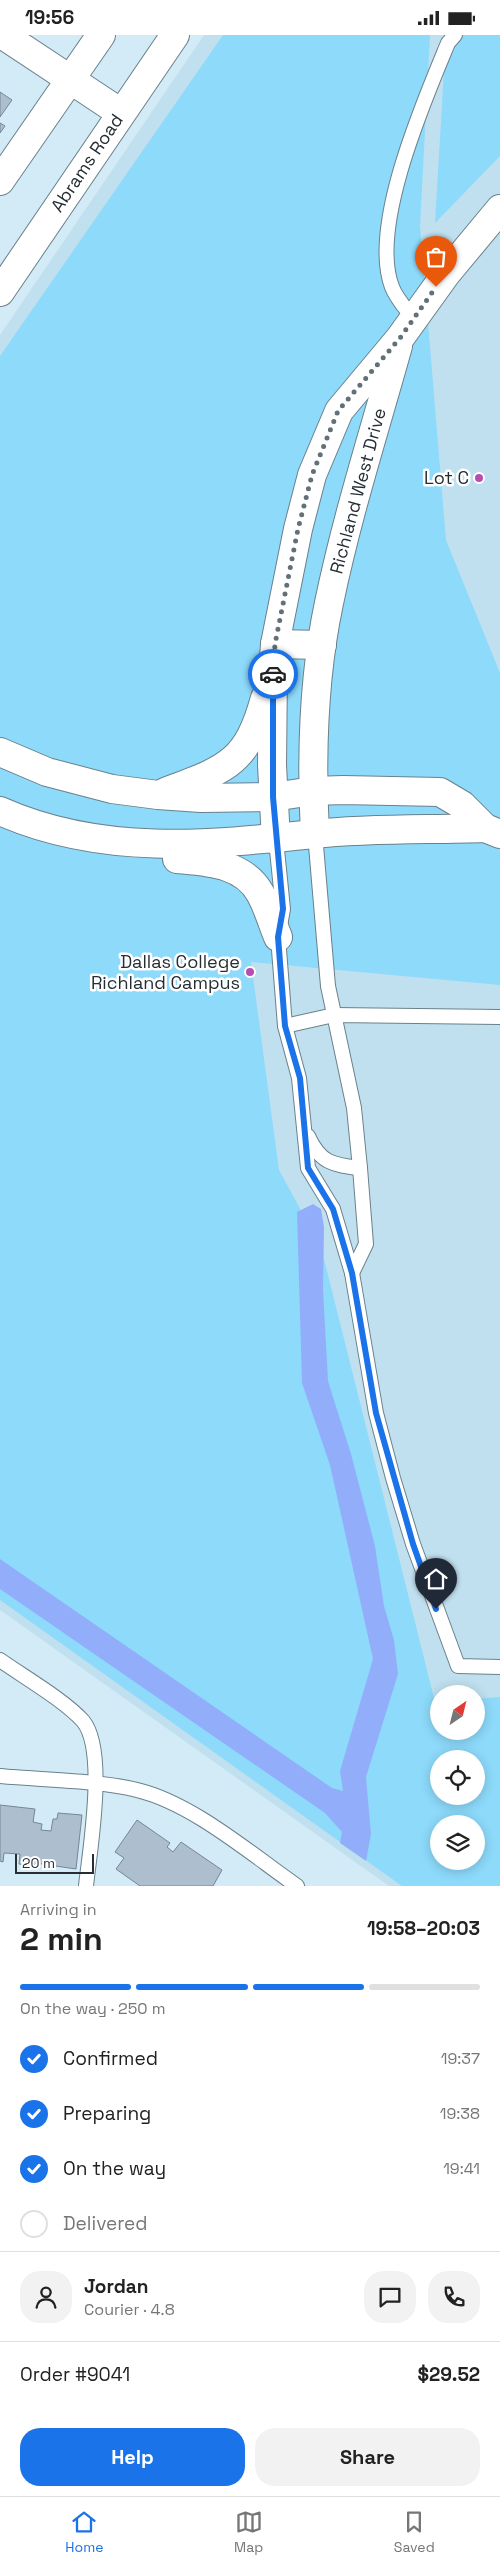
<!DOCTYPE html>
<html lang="en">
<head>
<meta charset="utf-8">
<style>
	:root { --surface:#fff; --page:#f2f2f2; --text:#222; --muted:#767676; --line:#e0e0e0; --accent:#1a73e8 }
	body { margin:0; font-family:"Space Grotesk",sans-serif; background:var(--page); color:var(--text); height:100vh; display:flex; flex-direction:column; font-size:19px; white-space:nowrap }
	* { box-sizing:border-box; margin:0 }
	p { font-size:16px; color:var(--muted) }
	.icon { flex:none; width:28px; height:28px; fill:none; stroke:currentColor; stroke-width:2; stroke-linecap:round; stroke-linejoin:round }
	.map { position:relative; height:1851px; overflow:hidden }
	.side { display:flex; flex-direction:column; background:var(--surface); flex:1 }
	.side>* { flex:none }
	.needle { width:32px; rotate:35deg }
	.buttons { position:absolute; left:430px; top:1650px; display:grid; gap:10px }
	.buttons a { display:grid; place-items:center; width:55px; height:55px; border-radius:50%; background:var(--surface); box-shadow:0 2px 12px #0003; font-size:25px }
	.scale { position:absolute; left:15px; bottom:12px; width:79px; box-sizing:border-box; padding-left:5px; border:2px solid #252e33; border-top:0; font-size:14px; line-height:18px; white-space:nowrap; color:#252e33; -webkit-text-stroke:4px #fff; paint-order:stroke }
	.pin { position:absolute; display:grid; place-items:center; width:42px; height:42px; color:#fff; margin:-51px -21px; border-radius:50% 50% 50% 0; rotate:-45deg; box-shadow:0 0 5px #0007 }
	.pin .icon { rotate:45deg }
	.courier { position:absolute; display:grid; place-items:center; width:50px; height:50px; margin:-25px; border:4px solid #1a73e8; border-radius:50%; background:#fff; color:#222; box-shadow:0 1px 6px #0007 }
	.headline em { font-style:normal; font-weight:700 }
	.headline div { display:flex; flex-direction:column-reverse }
	.headline { display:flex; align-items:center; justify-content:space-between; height:85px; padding:0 20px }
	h1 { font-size:32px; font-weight:700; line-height:38px }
	.bar { display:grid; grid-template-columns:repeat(4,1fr); gap:8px 5px; align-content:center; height:60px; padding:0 20px }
	.bar i { height:6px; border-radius:4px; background:var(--line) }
	.bar .active { background:var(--accent) }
	.bar p { grid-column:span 4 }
	.line { display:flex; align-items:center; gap:12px; padding:0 20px; border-top:1px solid var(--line) }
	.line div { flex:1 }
	.round { display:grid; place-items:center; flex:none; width:52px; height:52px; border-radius:20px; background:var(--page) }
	ol { padding:0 20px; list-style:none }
	li { display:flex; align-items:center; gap:15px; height:55px }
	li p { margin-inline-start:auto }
	li .icon { padding:5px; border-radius:50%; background:var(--accent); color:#fff; stroke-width:4 }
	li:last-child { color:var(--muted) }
	li i { width:28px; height:28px; border:2px solid var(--line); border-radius:50% }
	.button { display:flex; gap:10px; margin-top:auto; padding:10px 20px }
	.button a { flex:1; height:58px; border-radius:20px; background:var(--accent); color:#fff; font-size:20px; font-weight:700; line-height:58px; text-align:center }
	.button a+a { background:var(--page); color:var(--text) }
	.status { display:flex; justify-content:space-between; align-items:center; height:35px; padding:0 25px; background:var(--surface); direction:ltr }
	.status svg { height:14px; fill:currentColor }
	.tabs { display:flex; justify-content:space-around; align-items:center; height:70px; border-top:1px solid var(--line); background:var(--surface); font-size:14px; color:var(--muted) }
	.tabs a { display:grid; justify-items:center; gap:2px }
	.tabs .active { color:var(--accent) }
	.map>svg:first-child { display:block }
	.built { fill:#c0e0ef; fill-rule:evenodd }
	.green { fill:#8ddafb; fill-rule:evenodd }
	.water { fill:#92aefb }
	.building { fill:#adbecf; stroke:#768696 }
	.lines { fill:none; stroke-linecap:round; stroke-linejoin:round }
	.lane-casing { stroke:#6a818b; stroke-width:16 }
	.street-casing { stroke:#6a818b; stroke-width:30 }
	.secondary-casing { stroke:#6a818b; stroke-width:30 }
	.lane { stroke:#fff; stroke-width:14 }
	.street { stroke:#fff; stroke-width:28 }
	.secondary { stroke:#fff; stroke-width:28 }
	.done { stroke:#627078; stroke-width:5; stroke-dasharray:0 9 }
	.route { stroke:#1a73e8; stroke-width:6 }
	.poi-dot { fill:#b64eb2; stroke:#fff; stroke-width:2 }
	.labels { text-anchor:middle; stroke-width:5; stroke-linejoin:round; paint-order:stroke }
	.street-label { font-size:18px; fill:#252e33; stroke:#fff }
	.poi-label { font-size:18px; fill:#252e33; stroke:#fff; text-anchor:end }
</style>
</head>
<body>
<div class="status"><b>19:56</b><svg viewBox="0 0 49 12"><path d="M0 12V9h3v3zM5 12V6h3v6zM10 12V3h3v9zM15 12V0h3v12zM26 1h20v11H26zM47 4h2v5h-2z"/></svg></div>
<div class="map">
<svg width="500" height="1851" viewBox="0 0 500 1851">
	<rect width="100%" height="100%" fill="#d2ebf7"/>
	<!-- built -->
	<path class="built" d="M204,0H500V1851H389L0,1575V300ZM439,1659H476V1696H439ZM439,1724H476V1761H439ZM439,1789H476V1826H439Z"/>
	<!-- green -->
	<g class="green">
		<path d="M223,0H430L420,191L446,505L500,638V950L251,927L279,1135L321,1212L435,1667H439V1696H476V1664L500,1662V1851H402L0,1565V321ZM439,1724H476V1761H439ZM439,1789H476V1826H439Z"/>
		<path d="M446,0H500V121L435,188Z"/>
	</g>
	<!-- water -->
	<path class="water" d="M313,1169L321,1174L324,1192L323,1255L328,1346L351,1419L375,1511L384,1571L394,1605L398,1639L366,1742L371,1799L366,1826L340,1808L342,1797L325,1778L0,1554V1524L332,1753L343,1756L340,1736L373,1624L330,1430L302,1348L297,1177Z"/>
	<!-- building -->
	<g class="building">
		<path d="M0,57L12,65L0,82Z"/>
		<path d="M0,88L5,91L0,98Z"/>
		<path d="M0,1770L35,1774L33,1787L42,1789L41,1795L51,1796L53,1784H57L58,1778L82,1780L76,1834L35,1828L34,1831L19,1829L20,1819L4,1818L3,1827L0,1826Z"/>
		<path d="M137,1785L170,1808L167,1812L173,1817L181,1807L222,1835L213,1851H140L116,1834L124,1823L115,1817Z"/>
	</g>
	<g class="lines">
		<defs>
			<g id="lane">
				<path d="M413,283C406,274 396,263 392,252C369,192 424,66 448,8L455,0"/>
				<path d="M315,799L328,951L354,1073L360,1133L366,1209L352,1238"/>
				<path d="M276,805L283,874L278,902L285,991L299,1043L308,1133L333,1174L352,1238L376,1378L393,1443L413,1509L458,1631L500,1632"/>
				<path d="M285,991L334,980L500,982"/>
				<path d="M308,1101C320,1128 333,1130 360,1133"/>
				<path d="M0,1625C24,1642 64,1665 83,1686C107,1715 90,1813 86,1851"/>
				<path d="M0,1741C42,1745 97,1745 137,1755C192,1768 251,1819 297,1851"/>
			</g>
			<g id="street">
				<path d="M3,0L121,78"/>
				<path d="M275,609L322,610"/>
				<path d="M0,717L47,737L112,754L158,760L201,763L273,762L313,756L343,755L440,757L462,770L485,793L500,799"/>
				<path d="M165,757C226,734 247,729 265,663"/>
				<path d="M0,776C101,821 208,810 314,799C371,793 429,795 485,793"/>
				<path d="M315,799C311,722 313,643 329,568C347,481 374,397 398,311"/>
				<path d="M276,805L272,730L273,637L275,609L298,494L312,440L339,376L400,303L446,239L500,174"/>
				<path d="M177,824C208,827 243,828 260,858C268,872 272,888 278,902"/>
			</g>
			<g id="secondary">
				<path d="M0,146L101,0"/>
				<path d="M0,257L175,0"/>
			</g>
		</defs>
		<!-- lane casing -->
		<use href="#lane" class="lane-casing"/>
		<!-- street casing -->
		<use href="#street" class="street-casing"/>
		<!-- secondary casing -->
		<use href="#secondary" class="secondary-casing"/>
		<!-- lane -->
		<use href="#lane" class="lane"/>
		<!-- street -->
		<use href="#street" class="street"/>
		<!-- secondary -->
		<use href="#secondary" class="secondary"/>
	</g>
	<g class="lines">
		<!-- done -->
		<path class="done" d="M273,639L275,609L298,494L312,440L338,376L400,303L436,252"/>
		<!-- route -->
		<path class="route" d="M273,639V762L283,874L278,902L285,991L300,1043L308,1133L333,1174L352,1238L376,1378L413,1509L436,1574"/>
	</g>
	<!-- markers -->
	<g class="poi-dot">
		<circle cx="479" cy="443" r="5"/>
		<circle cx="250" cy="937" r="5"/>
	</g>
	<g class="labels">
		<!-- street labels -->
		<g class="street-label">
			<text transform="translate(87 128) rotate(-56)" y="6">Abrams Road</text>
			<text transform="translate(358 456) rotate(-75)" y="6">Richland West Drive</text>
		</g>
		<!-- poi labels -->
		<g class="poi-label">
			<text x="469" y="449">Lot C</text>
			<text x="240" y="933">Dallas College<tspan x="240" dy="21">Richland Campus</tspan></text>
		</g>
	</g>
</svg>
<div class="buttons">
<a><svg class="needle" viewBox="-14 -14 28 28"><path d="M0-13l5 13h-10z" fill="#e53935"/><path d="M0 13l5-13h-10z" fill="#767676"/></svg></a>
<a><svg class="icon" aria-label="locate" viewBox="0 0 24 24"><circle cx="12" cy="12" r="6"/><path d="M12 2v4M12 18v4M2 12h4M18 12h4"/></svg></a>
<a><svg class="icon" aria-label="layers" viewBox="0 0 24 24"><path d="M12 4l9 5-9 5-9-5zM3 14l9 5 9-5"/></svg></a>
</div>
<div class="scale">20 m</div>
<div class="pin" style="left:436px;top:252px;background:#ea580c"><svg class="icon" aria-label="bag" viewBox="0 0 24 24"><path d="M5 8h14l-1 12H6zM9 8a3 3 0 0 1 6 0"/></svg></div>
<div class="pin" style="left:436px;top:1574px;background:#1f2937"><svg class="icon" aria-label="home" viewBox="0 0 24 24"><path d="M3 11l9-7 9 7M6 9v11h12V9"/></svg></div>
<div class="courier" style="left:273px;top:639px"><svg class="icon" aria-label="car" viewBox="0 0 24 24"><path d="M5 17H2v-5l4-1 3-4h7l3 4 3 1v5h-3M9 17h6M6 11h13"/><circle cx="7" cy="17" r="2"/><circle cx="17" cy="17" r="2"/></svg></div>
</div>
<section class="side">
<div class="headline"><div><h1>2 min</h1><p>Arriving in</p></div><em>19:58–20:03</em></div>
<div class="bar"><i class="active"></i><i class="active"></i><i class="active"></i><i></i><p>On the way · 250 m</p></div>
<ol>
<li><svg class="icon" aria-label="check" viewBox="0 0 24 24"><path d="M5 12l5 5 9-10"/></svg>Confirmed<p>19:37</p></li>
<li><svg class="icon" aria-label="check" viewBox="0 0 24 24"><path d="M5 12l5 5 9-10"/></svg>Preparing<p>19:38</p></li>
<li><svg class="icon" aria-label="check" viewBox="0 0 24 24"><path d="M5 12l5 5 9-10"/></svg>On the way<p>19:41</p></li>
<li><i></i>Delivered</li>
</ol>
<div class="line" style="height:90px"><a class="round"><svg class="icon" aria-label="person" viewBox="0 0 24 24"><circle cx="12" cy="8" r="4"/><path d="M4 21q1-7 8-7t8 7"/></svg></a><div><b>Jordan</b><p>Courier · 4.8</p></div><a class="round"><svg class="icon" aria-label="chat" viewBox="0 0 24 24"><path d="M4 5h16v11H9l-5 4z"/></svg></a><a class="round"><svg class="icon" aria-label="phone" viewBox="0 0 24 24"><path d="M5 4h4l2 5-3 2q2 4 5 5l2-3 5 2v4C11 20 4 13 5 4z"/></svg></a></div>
<div class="line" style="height:65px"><div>Order #9041</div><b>$29.52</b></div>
<div class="button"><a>Help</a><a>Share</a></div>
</section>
<nav class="tabs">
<a class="active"><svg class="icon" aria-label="home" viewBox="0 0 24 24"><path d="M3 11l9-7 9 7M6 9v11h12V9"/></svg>Home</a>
<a><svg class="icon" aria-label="map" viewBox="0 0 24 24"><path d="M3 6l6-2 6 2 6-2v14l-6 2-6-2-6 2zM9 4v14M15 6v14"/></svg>Map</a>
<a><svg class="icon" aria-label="saved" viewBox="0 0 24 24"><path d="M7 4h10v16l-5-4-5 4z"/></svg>Saved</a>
</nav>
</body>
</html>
